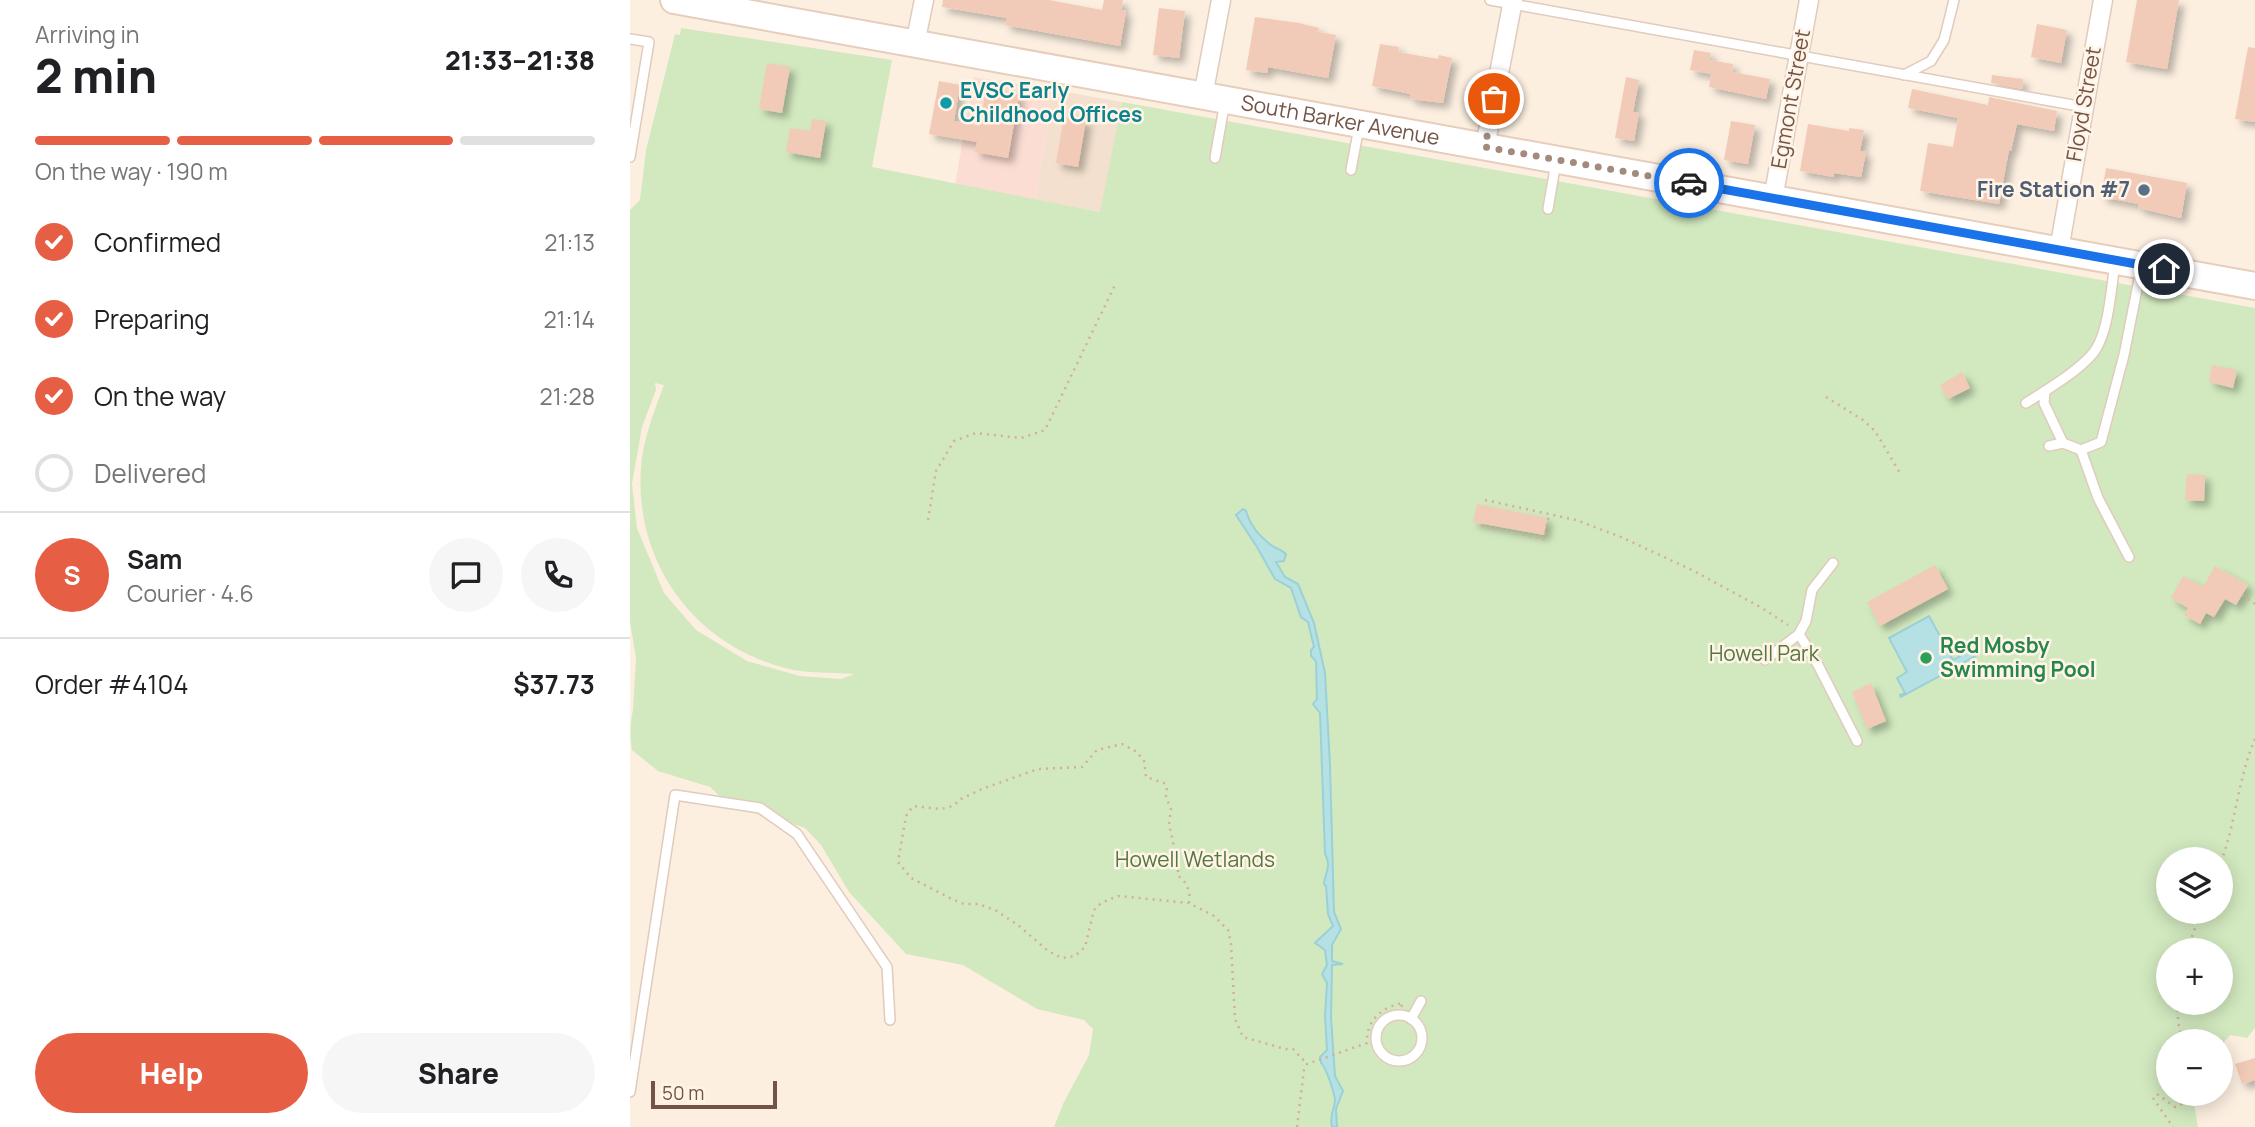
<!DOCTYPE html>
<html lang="en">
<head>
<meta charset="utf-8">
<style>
	:root { --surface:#fff; --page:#f6f6f6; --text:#202124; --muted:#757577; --line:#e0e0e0; --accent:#e65f44 }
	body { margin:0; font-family:Manrope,sans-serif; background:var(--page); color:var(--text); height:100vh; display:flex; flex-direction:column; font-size:26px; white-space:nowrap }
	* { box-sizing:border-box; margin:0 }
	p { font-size:23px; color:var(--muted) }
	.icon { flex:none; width:38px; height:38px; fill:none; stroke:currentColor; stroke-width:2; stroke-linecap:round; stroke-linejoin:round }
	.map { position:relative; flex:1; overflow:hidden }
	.drawer { display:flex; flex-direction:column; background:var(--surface); width:630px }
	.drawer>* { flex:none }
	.controls { position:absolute; left:1526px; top:847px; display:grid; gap:14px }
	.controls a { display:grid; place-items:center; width:77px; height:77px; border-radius:50%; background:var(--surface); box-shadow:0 4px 18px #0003; font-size:35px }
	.scale { position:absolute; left:21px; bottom:18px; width:126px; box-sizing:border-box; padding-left:7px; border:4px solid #725447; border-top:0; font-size:19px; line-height:24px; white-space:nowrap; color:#725447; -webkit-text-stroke:5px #fff4e6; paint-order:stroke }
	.pin { position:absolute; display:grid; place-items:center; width:60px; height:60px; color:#fff; margin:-30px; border:4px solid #fff; border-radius:50%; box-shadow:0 2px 7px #0007 }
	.courier { position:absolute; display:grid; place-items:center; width:70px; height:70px; margin:-35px; border:5px solid #1a73e8; border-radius:50%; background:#fff; color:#222; box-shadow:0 2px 9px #0007 }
	.overview em { font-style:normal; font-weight:800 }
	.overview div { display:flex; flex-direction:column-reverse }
	.overview { display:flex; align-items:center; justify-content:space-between; height:119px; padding:0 35px }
	h1 { font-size:46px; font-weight:800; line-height:52px }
	.bar { display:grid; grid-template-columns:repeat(4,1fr); gap:10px 7px; align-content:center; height:84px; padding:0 35px }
	.bar i { height:9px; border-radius:5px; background:var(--line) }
	.bar .on { background:var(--accent) }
	.bar p { grid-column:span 4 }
	.line { display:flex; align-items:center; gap:18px; padding:0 35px; border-top:2px solid var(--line) }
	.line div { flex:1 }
	.round { display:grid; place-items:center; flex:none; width:74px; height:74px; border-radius:37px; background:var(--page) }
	ol { padding:0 35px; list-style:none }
	li { display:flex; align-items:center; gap:21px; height:77px }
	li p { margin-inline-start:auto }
	li .icon { padding:7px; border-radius:50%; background:var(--accent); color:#fff; stroke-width:4 }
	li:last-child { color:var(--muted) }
	li i { width:38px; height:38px; border:4px solid var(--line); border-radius:50% }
	.primary-button { display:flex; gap:14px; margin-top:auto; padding:14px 35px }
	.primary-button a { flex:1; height:80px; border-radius:42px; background:var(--accent); color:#fff; font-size:28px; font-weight:800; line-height:80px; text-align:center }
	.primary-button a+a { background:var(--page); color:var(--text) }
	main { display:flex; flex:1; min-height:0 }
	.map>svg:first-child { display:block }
	.residential { fill:#f3e0ce }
	.commercial { fill:#fcddd3 }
	.green { fill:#d2e9bf; fill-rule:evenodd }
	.water { fill:#b5e1e5; stroke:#9bd1d6; stroke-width:2 }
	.building { fill:#f1cbb7; filter:url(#shadow) }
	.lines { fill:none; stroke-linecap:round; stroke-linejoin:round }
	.lane-casing { stroke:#e0cbbc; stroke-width:12 }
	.street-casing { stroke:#e0cbbc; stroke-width:21 }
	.secondary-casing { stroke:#e7cdbc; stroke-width:30 }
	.path { stroke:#d5ae9b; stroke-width:2.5; stroke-dasharray:2 5; stroke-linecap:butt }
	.lane { stroke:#fff; stroke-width:9 }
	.street { stroke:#fff; stroke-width:18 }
	.secondary { stroke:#fff; stroke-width:26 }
	.done { stroke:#a28a7d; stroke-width:7; stroke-dasharray:0 12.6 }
	.route { stroke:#1a73e8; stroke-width:9 }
	.culture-dot { fill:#0f9aa8; stroke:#fff4e6; stroke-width:2.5 }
	.service-dot { fill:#5c6f8a; stroke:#fff4e6; stroke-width:2.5 }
	.leisure-dot { fill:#2e9e5b; stroke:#fff4e6; stroke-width:2.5 }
	.labels { text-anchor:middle; stroke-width:5; stroke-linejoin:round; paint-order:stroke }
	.culture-label { font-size:21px; font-weight:bold; fill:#0d838f; stroke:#fff4e6; text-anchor:start }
	.street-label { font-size:21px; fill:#725447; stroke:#fff4e6 }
	.service-label { font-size:21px; font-weight:bold; fill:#4e5e75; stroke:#fff4e6; text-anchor:end }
	.leisure-label { font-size:21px; font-weight:bold; fill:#27864d; stroke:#fff4e6; text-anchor:start }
	.park-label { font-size:21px; fill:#547840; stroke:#fff4e6 }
</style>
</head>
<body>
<main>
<section class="drawer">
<div class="overview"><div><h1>2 min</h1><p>Arriving in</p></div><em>21:33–21:38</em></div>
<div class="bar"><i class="on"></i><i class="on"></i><i class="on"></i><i></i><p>On the way · 190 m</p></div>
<ol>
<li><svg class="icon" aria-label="check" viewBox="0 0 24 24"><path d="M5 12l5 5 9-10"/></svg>Confirmed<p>21:13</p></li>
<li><svg class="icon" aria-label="check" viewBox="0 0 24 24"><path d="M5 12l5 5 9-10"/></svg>Preparing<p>21:14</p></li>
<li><svg class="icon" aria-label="check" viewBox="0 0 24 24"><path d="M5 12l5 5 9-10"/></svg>On the way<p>21:28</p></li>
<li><i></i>Delivered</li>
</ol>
<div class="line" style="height:126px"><b class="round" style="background:var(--accent);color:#fff">S</b><div><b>Sam</b><p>Courier · 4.6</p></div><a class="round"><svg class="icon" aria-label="chat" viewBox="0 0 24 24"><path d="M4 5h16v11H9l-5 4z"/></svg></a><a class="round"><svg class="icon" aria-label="phone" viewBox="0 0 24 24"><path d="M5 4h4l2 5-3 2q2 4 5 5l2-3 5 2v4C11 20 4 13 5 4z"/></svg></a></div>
<div class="line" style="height:91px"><div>Order #4104</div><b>$37.73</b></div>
<div class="primary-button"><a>Help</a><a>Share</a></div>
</section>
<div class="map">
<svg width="1625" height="1127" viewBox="0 0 1625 1127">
	<defs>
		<filter id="shadow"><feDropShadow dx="5.5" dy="5.5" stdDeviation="3.5" flood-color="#0004"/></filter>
	</defs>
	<rect width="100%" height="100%" fill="#fcefe0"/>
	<!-- residential -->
	<path class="residential" d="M424,90L492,102L471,212L405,200Z"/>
	<!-- commercial -->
	<path class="commercial" d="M344,77L424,90L405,200L325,184Z"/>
	<!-- green -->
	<path class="green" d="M51,28L262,60L242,167L470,212L492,102L1625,308V1028L1617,1038L1600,1035L1591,1046V1041H1538V1094H1568L1564,1103L1568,1127H424L433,1104L459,1055L463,1029L454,1020L407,1009L333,965L276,954L219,892L191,845L175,828L95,801L80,787L28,771L2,750C0,738 0,722 3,710L6,658L0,622V210L10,200L16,150L45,34L50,35ZM25,383L34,385C25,409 16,432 12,457C0,556 60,643 155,668C178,674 202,672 224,674L211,679L170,676L117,661L66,630L34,593L7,528L2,484L12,427L26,390ZM1538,859H1591V912H1538ZM1538,950H1591V1003H1538Z"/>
	<!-- water -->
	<g class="water">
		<path d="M613,509L616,511C620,525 629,536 641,545C646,549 651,549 656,554L654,561L646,562L655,577L668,584L684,623L695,673L700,765L704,912L711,929L702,945V961L713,964L702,965L701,1018L705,1076L713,1091L706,1109L707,1127H702C699,1113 705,1110 705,1100C704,1092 696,1067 691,1063L690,1057L697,1050L695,1016L697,983L692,974L697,965L695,950L685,943L703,926L698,914L696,886L694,884C695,873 702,865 695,854L690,713L683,704L687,699L686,661L681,656V650L684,647L678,622L671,617L661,588L645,579L627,547L606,515Z"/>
		<path d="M1299,616L1323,660L1330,656L1322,641L1349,654L1333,663L1334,667L1330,669L1328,666L1271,697L1270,695L1275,693L1267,678L1277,672L1259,638Z"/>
	</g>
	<!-- building -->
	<g class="building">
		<path d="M313,0H419L472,10L474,0H493L491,10L496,11L490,46L375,25L377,18L312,7Z"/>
		<path d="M1507,0H1549L1537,69L1496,62Z"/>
		<path d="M529,8L555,11L549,58L523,55Z"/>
		<path d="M625,17L669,23L689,28L688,32L706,35L698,78L638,67L637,73L616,70Z"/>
		<path d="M1407,24L1437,30L1431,63L1401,57Z"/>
		<path d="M750,44L769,47L768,52L808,59L809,55L822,58L813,103L780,99L781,94L742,86Z"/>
		<path d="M1618,47L1625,48V122L1605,119Z"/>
		<path d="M1064,50L1081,53L1079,60L1103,64L1102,72L1140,79L1136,99L1079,87L1081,74L1060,70Z"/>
		<path d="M137,63L160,67L152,113L129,109Z"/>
		<path d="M1362,75L1393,79L1392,89L1361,83Z"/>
		<path d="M996,77L1009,80L1003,112H1009L1004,141L985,138Z"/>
		<path d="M309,81L330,85L324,121L350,126L356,89L389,95L378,158L345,152L347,142L299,134Z"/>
		<path d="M1282,89L1358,105L1359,97L1427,111L1424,131L1387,124L1381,151L1379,150L1369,204L1290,191L1298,143L1323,147L1328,118L1278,108Z"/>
		<path d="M434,117L456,120L448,167L426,163Z"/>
		<path d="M182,119L196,121L190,158L156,152L160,128L180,131Z"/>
		<path d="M1101,121L1125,125L1118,164L1094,160Z"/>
		<path d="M1178,124L1219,131V128L1234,130L1230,151L1236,152L1231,177L1204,173V177L1170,171Z"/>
		<path d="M1476,168L1557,183L1551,218L1508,208L1509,204L1471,197Z"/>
		<path d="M1582,365L1607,370L1603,388L1579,382Z"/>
		<path d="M1332,372L1340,388L1318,399L1310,385Z"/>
		<path d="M1557,474L1575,475L1574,501L1555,500Z"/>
		<path d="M847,504L917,518L914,535L843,522Z"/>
		<path d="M1305,565L1318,589L1250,626L1237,602Z"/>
		<path d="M1585,566L1618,585L1606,605L1595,599L1584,617L1576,613L1570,624L1554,615L1558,608L1541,598L1553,576L1573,587Z"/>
		<path d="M1241,683L1256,721L1237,729L1222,692Z"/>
		<path d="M1625,1058V1080L1612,1084L1605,1064Z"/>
	</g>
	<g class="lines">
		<defs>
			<g id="lane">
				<path d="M860,0L1454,107"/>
				<path d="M0,39L19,42L0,157"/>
				<path d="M1274,75L1301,61L1314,40L1324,0"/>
				<path d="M585,158L595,101"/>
				<path d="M721,170L729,127"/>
				<path d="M918,209L926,162"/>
				<path d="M1415,391L1414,403L1433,443"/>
				<path d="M1396,403C1415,391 1454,368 1466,349C1479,328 1481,289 1485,264"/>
				<path d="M1419,446L1433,443L1451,450L1471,442L1494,355L1511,269"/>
				<path d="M1451,450L1468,498L1499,557"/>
				<path d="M1169,634L1188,665L1227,741"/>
				<path d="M1135,660L1169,634L1176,621L1182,590L1203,563"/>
				<circle cx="769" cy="1038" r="23"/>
				<path d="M781,1019L791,1001"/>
				<path d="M0,1092L45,795L130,808L167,834L257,967L260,1020"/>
			</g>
			<g id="street">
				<path d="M285,44L294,0"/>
				<path d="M573,96L591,0"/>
				<path d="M855,147L883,0"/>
				<path d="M1143,199L1179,0"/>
				<path d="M1429,250L1473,0"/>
			</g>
			<g id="secondary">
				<path id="s1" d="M44,0L1625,286"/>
			</g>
		</defs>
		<!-- lane casing -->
		<use href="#lane" class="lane-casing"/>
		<!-- street casing -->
		<use href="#street" class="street-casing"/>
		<!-- secondary casing -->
		<use href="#secondary" class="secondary-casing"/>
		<!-- path -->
		<g class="path">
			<path d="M1196,397L1233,420L1245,431L1270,473"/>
			<path d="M855,500L946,520L991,537L1062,570L1132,608L1158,625"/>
			<path d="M298,520L306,471L324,441L346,433L391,438L415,430L485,285"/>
			<path d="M851,526L914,539L919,514"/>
			<path d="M1612,595L1625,604"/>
			<path d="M1591,862C1606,822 1608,778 1625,739"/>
			<path d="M559,903C561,893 557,881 548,876V865L539,824L541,809L536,797L537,787L534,783L516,777L514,761L507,752L492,744L467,750L452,767L408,769L352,789L331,799L323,806L311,809L283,806L276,816L268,862L281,878L322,899L334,904H348L365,910L388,925L418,951L432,958L445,956L455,947L464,910L471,903L488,896L559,903L584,916L598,930L601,944L605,1019L613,1037L655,1049H663L677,1064"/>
			<path d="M1557,950L1571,912"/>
			<path d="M1548,1003V1021L1552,1041"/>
			<path d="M1527,1094L1545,1107L1556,1102L1559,1094"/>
			<path d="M1523,1098L1543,1127"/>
			<path d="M667,1127L674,1070L677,1064L737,1043C736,1020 752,1007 773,1003L767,1015"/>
		</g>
		<!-- lane -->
		<use href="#lane" class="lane"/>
		<!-- street -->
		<use href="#street" class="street"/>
		<!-- secondary -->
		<use href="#secondary" class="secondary"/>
	</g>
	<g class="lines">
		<!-- done -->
		<path class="done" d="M864,99L855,147L1059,183"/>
		<!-- route -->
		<path class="route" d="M1059,183L1534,269"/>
	</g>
	<!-- markers -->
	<circle class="culture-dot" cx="316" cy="103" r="7"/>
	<circle class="service-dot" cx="1514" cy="190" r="7"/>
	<circle class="leisure-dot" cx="1296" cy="658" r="7"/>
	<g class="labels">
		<!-- culture labels -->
		<g class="culture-label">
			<text x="330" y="98">EVSC Early<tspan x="330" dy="24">Childhood Offices</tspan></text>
		</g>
		<!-- street labels -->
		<g class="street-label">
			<text transform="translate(1161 99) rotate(-80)" y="7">Egmont Street</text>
			<text transform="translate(1454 104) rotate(-80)" y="7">Floyd Street</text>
			<text dy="7" stroke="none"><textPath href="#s1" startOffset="677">South Barker Avenue</textPath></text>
		</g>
		<!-- service labels -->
		<g class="service-label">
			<text x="1500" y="197">Fire Station #7</text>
		</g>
		<!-- leisure labels -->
		<g class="leisure-label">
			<text x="1310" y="653">Red Mosby<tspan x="1310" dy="24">Swimming Pool</tspan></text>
		</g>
		<!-- park labels -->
		<g class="park-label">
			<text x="1134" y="661">Howell Park</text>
			<text x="565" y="867">Howell Wetlands</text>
		</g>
	</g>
</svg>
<div class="controls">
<a><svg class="icon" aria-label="layers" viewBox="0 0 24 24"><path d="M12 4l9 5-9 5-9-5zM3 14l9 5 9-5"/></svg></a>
<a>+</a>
<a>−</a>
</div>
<div class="scale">50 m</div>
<div class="pin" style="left:864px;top:99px;background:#ea580c"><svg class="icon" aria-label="bag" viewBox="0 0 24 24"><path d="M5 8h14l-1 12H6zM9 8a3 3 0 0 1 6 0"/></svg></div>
<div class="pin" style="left:1534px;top:269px;background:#1f2937"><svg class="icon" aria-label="home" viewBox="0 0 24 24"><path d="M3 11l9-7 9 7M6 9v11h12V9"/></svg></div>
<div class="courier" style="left:1059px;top:183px"><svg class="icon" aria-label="car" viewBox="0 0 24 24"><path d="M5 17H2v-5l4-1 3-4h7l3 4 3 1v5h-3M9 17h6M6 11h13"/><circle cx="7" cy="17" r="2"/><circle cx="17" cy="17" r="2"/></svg></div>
</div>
</main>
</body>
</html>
